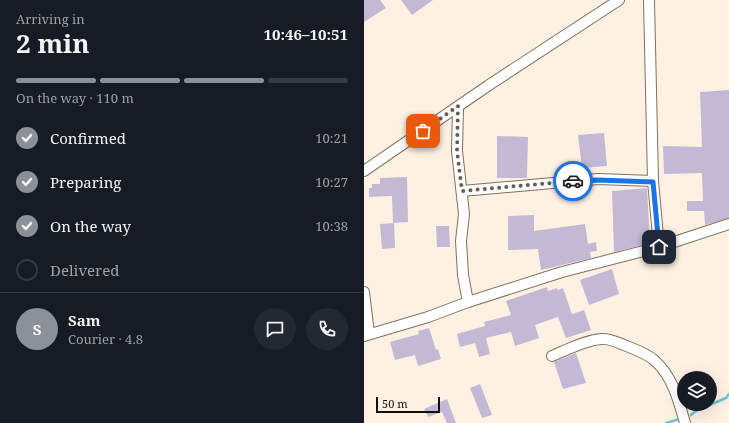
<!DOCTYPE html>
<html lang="en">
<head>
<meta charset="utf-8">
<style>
	:root { --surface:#171b24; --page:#242831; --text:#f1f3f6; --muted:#9ea1a6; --line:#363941; --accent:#8c9099 }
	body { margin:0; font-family:"Noto Serif",serif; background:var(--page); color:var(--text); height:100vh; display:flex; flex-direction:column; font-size:15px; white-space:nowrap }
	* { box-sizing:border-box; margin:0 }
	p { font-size:13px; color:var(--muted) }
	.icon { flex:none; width:22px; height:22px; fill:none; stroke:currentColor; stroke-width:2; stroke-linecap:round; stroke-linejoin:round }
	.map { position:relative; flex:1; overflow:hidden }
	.details { display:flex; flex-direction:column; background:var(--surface); width:364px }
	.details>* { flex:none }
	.controls { position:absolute; left:313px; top:371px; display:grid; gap:8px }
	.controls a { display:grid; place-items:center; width:40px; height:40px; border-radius:50%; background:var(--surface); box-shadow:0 4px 16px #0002; font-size:20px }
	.scale { position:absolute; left:12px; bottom:10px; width:64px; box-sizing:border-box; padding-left:4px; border:2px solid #150e06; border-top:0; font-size:11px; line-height:14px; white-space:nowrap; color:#150e06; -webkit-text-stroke:3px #fef1e3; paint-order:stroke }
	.pin { position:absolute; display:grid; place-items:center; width:34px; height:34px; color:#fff; margin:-17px; border-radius:8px; box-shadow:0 2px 6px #0006 }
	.courier { position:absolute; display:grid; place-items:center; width:40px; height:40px; margin:-20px; border:3px solid #1a73e8; border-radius:50%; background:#fff; color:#222; box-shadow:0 1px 5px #0007 }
	.head em { font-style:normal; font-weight:700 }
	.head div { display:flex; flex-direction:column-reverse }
	.head { display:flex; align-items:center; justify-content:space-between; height:68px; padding:0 16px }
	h1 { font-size:26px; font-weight:700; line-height:30px }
	.bar { display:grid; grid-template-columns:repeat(4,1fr); gap:6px 4px; align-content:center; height:48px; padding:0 16px }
	.bar i { height:5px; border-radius:3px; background:var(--line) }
	.bar .current { background:var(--accent) }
	.bar p { grid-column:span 4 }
	.line { display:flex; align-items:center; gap:10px; padding:0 16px; border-top:1px solid var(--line) }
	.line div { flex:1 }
	.round { display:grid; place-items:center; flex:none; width:42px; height:42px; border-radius:21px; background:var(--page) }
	ol { padding:0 16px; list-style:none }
	li { display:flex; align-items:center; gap:12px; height:44px }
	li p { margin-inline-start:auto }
	li .icon { padding:4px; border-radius:50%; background:var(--accent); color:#fff; stroke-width:4 }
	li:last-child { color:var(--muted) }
	li i { width:22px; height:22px; border:2px solid var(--line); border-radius:50% }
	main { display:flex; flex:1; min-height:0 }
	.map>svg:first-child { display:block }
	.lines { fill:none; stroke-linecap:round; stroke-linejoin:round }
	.stream { stroke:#72c3cf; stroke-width:2.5 }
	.building { fill:#c3b9d5 }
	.street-casing { stroke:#83705b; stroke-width:12 }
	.street { stroke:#fff; stroke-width:10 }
	.done { stroke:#675d53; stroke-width:4; stroke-dasharray:0 7.2 }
	.route { stroke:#1a73e8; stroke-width:5 }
</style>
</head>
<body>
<main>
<section class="details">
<div class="head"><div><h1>2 min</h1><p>Arriving in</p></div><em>10:46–10:51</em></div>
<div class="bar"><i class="current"></i><i class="current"></i><i class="current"></i><i></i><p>On the way · 110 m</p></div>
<ol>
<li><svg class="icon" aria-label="check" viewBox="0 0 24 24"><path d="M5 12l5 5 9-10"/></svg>Confirmed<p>10:21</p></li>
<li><svg class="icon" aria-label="check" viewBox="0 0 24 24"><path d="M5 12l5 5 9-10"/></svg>Preparing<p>10:27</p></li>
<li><svg class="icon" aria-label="check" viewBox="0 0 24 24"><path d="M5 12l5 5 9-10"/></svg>On the way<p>10:38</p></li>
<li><i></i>Delivered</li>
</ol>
<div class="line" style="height:72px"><b class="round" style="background:var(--accent);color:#fff">S</b><div><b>Sam</b><p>Courier · 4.8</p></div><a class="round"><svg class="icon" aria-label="chat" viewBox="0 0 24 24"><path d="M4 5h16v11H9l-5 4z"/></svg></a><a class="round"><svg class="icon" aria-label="phone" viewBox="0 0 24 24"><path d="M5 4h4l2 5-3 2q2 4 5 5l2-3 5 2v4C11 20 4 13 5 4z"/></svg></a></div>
</section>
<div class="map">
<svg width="365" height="423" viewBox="0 0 365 423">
	<rect width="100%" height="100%" fill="#fef1e3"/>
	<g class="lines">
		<!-- stream -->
		<g class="stream">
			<path d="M327,415L332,411L362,398L365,394"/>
			<path d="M302,423L316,419"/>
		</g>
	</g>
	<!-- building -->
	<g class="building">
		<path d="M0,0H16L22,8L0,22Z"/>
		<path d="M37,0H69L48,15Z"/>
		<path d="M365,90V218L341,225L340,211H323V201H339L338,173L300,174L299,146L338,147L336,92Z"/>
		<path d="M240,133L243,166L218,168L214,135Z"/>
		<path d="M133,136L164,137L163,178H133Z"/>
		<path d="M43,177L44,222L29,223L28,196L5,197V188H8V184H16V178Z"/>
		<path d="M283,188L286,243L250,252L248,191Z"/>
		<path d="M170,215V231L221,224L224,244L232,242L233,251L226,252L227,258L177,270L174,249L144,250V216Z"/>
		<path d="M30,223L31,248L18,249L16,224Z"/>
		<path d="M72,226H85L86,247H73Z"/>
		<path d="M248,269L255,294L225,305L216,280Z"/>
		<path d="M183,287L184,291L193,288L194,290L199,288L208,314L220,310L227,330L202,338L194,317L171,325L175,338L151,346L147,332L122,338L126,354L115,357L111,343L96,347L93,334L121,326L120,322L147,315L142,301Z"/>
		<path d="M65,328L72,350L74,349L77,359L54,366L51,355L31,360L26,342L55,334L54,331Z"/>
		<path d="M212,353L222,383L199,389L190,362Z"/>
		<path d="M116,384L128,415L118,418L106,388Z"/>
		<path d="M83,399L92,423H83L78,412L64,417L60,409Z"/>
	</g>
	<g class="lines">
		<defs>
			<g id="street">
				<path d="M285,0L289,181L295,247"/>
				<path d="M94,107L93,151L100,214L97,241L99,275L104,302"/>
				<path d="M0,171L125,85L255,0"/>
				<path d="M98,191L234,179L289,181"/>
				<path d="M0,292L5,334"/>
				<path d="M0,336L64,317L104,302L198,272L295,247L365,224"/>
				<path d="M188,356C202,350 222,340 237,339C245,338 253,342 260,345C270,349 282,353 290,360C308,375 315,401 321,423"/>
			</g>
		</defs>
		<!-- street casing -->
		<use href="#street" class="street-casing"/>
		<!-- street -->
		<use href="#street" class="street"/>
	</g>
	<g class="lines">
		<!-- done -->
		<path class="done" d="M59,131L94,106L93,151L98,191L209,181"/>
		<!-- route -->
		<path class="route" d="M209,181L234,180L289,182L295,247"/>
	</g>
</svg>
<div class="controls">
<a><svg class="icon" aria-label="layers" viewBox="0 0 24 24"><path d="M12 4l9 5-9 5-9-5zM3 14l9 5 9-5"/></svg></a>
</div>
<div class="scale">50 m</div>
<div class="pin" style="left:59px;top:131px;background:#ea580c"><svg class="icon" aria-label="bag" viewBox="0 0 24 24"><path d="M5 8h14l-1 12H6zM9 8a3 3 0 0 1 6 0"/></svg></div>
<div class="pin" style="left:295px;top:247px;background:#1f2937"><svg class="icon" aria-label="home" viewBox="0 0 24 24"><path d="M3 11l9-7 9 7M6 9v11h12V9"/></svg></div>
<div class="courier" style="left:209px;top:181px"><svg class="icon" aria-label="car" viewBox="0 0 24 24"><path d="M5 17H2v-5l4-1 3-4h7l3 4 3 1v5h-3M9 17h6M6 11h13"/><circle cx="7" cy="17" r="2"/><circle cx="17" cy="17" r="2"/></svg></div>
</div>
</main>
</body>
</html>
